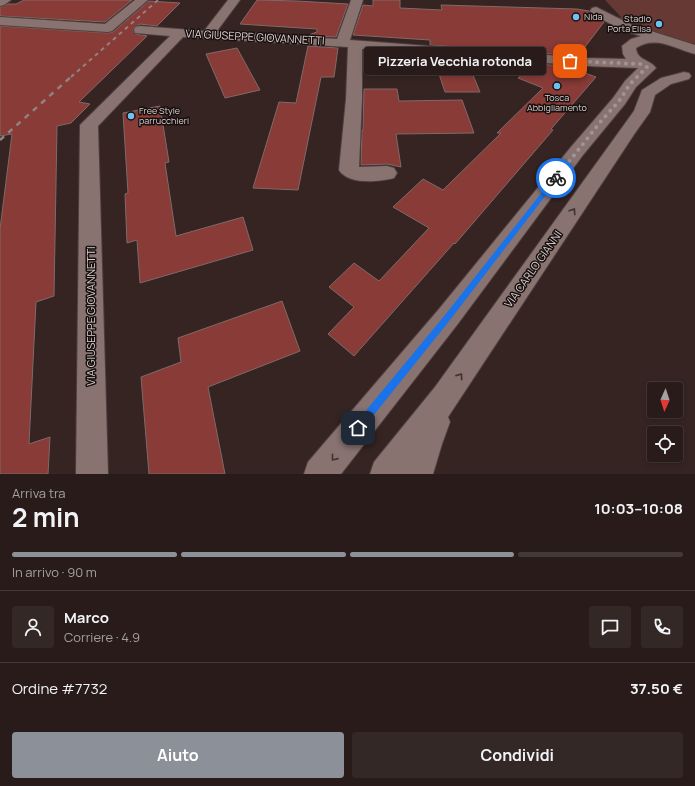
<!DOCTYPE html>
<html lang="it">
<head>
<meta charset="utf-8">
<style>
	:root { --surface:#281b1a; --page:#342827; --text:#f1f3f6; --muted:#a5a1a2; --line:#443939; --accent:#8c9099 }
	body { margin:0; font-family:Manrope,sans-serif; background:var(--page); color:var(--text); height:100vh; display:flex; flex-direction:column; font-size:15px; white-space:nowrap }
	* { box-sizing:border-box; margin:0 }
	p { font-size:13px; color:var(--muted) }
	.icon { flex:none; width:22px; height:22px; fill:none; stroke:currentColor; stroke-width:2; stroke-linecap:round; stroke-linejoin:round }
	.map { position:relative; height:474px; overflow:hidden }
	.sheet { display:flex; flex-direction:column; background:var(--surface); flex:1 }
	.sheet>* { flex:none }
	.needle { width:26px; rotate:183deg }
	.fabs { position:absolute; left:647px; top:382px; display:grid; gap:8px }
	.fabs a { display:grid; place-items:center; width:36px; height:36px; border-radius:4px; background:var(--surface); box-shadow:0 2px 6px #0003,0 0 0 1px var(--line); font-size:20px }
	.pin { position:absolute; display:grid; place-items:center; width:34px; height:34px; color:#fff; margin:-17px; border-radius:8px; box-shadow:0 2px 6px #0006 }
	.courier { position:absolute; display:grid; place-items:center; width:40px; height:40px; margin:-20px; border:3px solid #1a73e8; border-radius:50%; background:#fff; color:#222; box-shadow:0 1px 5px #0007 }
	.bubble { position:absolute; height:28px; border-radius:4px; background:var(--surface); box-shadow:0 2px 6px #0003,0 0 0 1px var(--line); font-size:13px; font-weight:700; line-height:28px; text-align:center }
	.summary em { font-style:normal; font-weight:700 }
	.summary div { display:flex; flex-direction:column-reverse }
	.summary { display:flex; align-items:center; justify-content:space-between; height:68px; padding:0 12px }
	h1 { font-size:26px; font-weight:700; line-height:30px }
	.bar { display:grid; grid-template-columns:repeat(4,1fr); gap:6px 4px; align-content:center; height:48px; padding:0 12px }
	.bar i { height:5px; border-radius:3px; background:var(--line) }
	.bar .active { background:var(--accent) }
	.bar p { grid-column:span 4 }
	.line { display:flex; align-items:center; gap:10px; padding:0 12px; border-top:1px solid var(--line) }
	.line div { flex:1 }
	.round { display:grid; place-items:center; flex:none; width:42px; height:42px; border-radius:4px; background:var(--page) }
	.button { display:flex; gap:8px; margin-top:auto; padding:8px 12px }
	.button a { flex:1; height:46px; border-radius:4px; background:var(--accent); color:#fff; font-size:16px; font-weight:700; line-height:46px; text-align:center }
	.button a+a { background:var(--page); color:var(--text) }
	.map>svg:first-child { display:block }
	.green { fill:#663935 }
	.building { fill:#883b37; stroke:#7f6a68 }
	.lines { fill:none; stroke-linecap:round; stroke-linejoin:round }
	.minor-casing { stroke:#4e403f; stroke-width:2 }
	.minor { fill:#887371; fill-rule:evenodd }
	.rail-far1 { stroke:#918381; stroke-width:2; stroke-dasharray:4 4; stroke-linecap:butt }
	.rail { stroke:#918381; stroke-width:2.5; stroke-dasharray:5.5 5.5; stroke-linecap:butt }
	.oneway { stroke:#3f3331 }
	.route { fill:#1a73e8 }
	.done { stroke:#a29493; stroke-width:4; stroke-dasharray:0 7.2 }
	.poi-dot { fill:#6dc2f3; stroke:#17100f; stroke-width:1.5 }
	.labels { text-anchor:middle; stroke-width:3; stroke-linejoin:round; paint-order:stroke }
	.far-poi-label { font-size:9px; fill:#ddd1d0; stroke:#17100f; text-anchor:start }
	.street-label { font-size:11px; fill:#ddd1d0; stroke:#17100f }
</style>
</head>
<body>
<div class="map">
<svg width="695" height="474" viewBox="0 0 695 474">
	<rect width="100%" height="100%" fill="#352422"/>
	<!-- green -->
	<path class="green" d="M605,0H695V44L632,28L616,20L621,17Z"/>
	<!-- building -->
	<g class="building">
		<path d="M24,0H132L105,22L0,16V7L8,4H16Z"/>
		<path d="M257,0L297,1L348,4L336,37L310,36L311,34L317,32V29L240,24Z"/>
		<path d="M373,0H400V8L442,10L441,5L577,9L589,11L591,15L604,22L578,56L430,45V40L353,35L363,5L373,6Z"/>
		<path d="M149,1L180,3L157,26L140,24L134,27L133,30L135,34L147,36L79,102L90,104L71,123L57,126L54,296L36,302L29,444L50,437L48,474H0V229L12,134L0,136V26L108,33L113,32Z"/>
		<path d="M308,46L338,48L334,77H321L298,190L253,188L279,102L296,103Z"/>
		<path d="M237,48L260,90L225,98L206,54Z"/>
		<path d="M433,56L466,58L480,92H445Z"/>
		<path d="M534,64L569,66L568,67L596,77L551,129L553,130L455,244L454,243L354,356L328,334L354,307L329,287L354,263L379,281L429,228L393,207L423,179L443,190L501,133H497L543,88L518,78Z"/>
		<path d="M364,89H397L399,101L462,100L474,133L396,134L401,167L387,164L361,165L362,130H363Z"/>
		<path d="M160,106L169,162L165,163L176,236L243,217L253,250L140,283L137,240L127,243L125,194L128,193L123,113Z"/>
		<path d="M282,301L300,351L208,387L225,474H149L141,377L181,362L178,338Z"/>
	</g>
	<g class="lines">
		<defs>
			<g id="minor">
				<path d="M0,0H11L4,5L0,6Z"/>
				<path d="M135,0H148L112,31L108,32L0,25V17L105,24Z"/>
				<path d="M228,0H240L217,31L337,39L351,0H363L350,40L586,58L626,59L623,54L622,46L631,39L641,36L624,31L592,14L590,11L592,8L596,7L632,25L695,45V54C675,49 656,35 636,48C637,61 650,59 656,68L636,87L625,104L583,155L457,325L341,474H304L308,462L439,309L571,147L613,98L625,81L638,68L586,66L362,49V99L359,167L387,166L394,168L397,173L394,178C379,182 348,185 339,170L346,99L348,47L183,37L98,126L108,474H76L80,125L170,36L135,33L134,30L135,27L140,26L204,31Z"/>
				<path d="M684,72L689,73L691,76L689,79L671,84L655,95L650,112L635,133L448,417L450,422L442,444L433,474H370L374,462L435,387L634,111L642,90L661,78Z"/>
			</g>
		</defs>
		<!-- minor casing -->
		<use href="#minor" class="minor-casing"/>
		<!-- minor -->
		<use href="#minor" class="minor"/>
		<!-- rail-far1 -->
		<path class="rail-far1" d="M71,77L158,0"/>
		<!-- rail -->
		<path class="rail" d="M0,140L72,76"/>
	</g>
	<!-- one-way arrows -->
	<defs><path id="oneway-chevron" d="M-2-3.5L2.5 0L-2 3.5" fill="none" stroke-width="1.6" stroke-linecap="round" stroke-linejoin="round"/></defs>
	<g class="oneway">
		<use href="#oneway-chevron" transform="translate(573 211) rotate(-56)"/>
		<use href="#oneway-chevron" transform="translate(460 376) rotate(-55)"/>
		<use href="#oneway-chevron" transform="translate(334 458) rotate(129)"/>
	</g>
	<!-- route -->
	<path class="route" d="M554,177L559,178L450,320L361,431L358,433L354,431L353,428L354,425L445,315Z"/>
	<g class="lines">
		<!-- done -->
		<path class="done" d="M556,178L602,120L619,101L630,84L647,67L640,64L570,61"/>
	</g>
	<!-- markers -->
	<g class="poi-dot">
		<circle cx="576" cy="17" r="4"/>
		<circle cx="659" cy="24" r="4"/>
		<circle cx="557" cy="86" r="4"/>
		<circle cx="131" cy="116" r="4"/>
	</g>
	<g class="labels">
		<!-- far-poi labels -->
		<g class="far-poi-label">
			<text x="584" y="20">Nida</text>
			<text x="651" y="22" text-anchor="end">Stadio<tspan x="651" dy="10">Porta Elisa</tspan></text>
			<text x="557" y="101" text-anchor="middle">Tosca<tspan x="557" dy="10">Abbigliamento</tspan></text>
			<text x="139" y="114">Free Style<tspan x="139" dy="10">parrucchieri</tspan></text>
		</g>
		<!-- street labels -->
		<g class="street-label">
			<text transform="translate(255 37) rotate(3)" y="4">VIA GIUSEPPE GIOVANNETTI</text>
			<text transform="translate(533 269) rotate(-55)" y="4">VIA CARLO GIANNI</text>
			<text transform="translate(91 316) rotate(-90)" y="4">VIA GIUSEPPE GIOVANNETTI</text>
		</g>
	</g>
</svg>
<div class="fabs">
<a><svg class="needle" viewBox="-14 -14 28 28"><path d="M0-13l5 13h-10z" fill="#e53935"/><path d="M0 13l5-13h-10z" fill="#a5a1a2"/></svg></a>
<a><svg class="icon" aria-label="locate" viewBox="0 0 24 24"><circle cx="12" cy="12" r="6"/><path d="M12 2v4M12 18v4M2 12h4M18 12h4"/></svg></a>
</div>
<div class="pin" style="left:570px;top:61px;background:#ea580c"><svg class="icon" aria-label="bag" viewBox="0 0 24 24"><path d="M5 8h14l-1 12H6zM9 8a3 3 0 0 1 6 0"/></svg></div>
<div class="pin" style="left:358px;top:428px;background:#1f2937"><svg class="icon" aria-label="home" viewBox="0 0 24 24"><path d="M3 11l9-7 9 7M6 9v11h12V9"/></svg></div>
<div class="courier" style="left:556px;top:178px"><svg class="icon" aria-label="bike" viewBox="0 0 24 24"><circle cx="6" cy="16" r="4"/><circle cx="18" cy="16" r="4"/><path d="M6 16l4-8h5l3 8M10 8l3 8H6M13 5h3"/></svg></div>
<div class="bubble" style="left:364px;top:47px;width:182px">Pizzeria Vecchia rotonda</div>
</div>
<section class="sheet">
<div class="summary"><div><h1>2 min</h1><p>Arriva tra</p></div><em>10:03–10:08</em></div>
<div class="bar"><i class="active"></i><i class="active"></i><i class="active"></i><i></i><p>In arrivo · 90 m</p></div>
<div class="line" style="height:72px"><a class="round"><svg class="icon" aria-label="person" viewBox="0 0 24 24"><circle cx="12" cy="8" r="4"/><path d="M4 21q1-7 8-7t8 7"/></svg></a><div><b>Marco</b><p>Corriere · 4.9</p></div><a class="round"><svg class="icon" aria-label="chat" viewBox="0 0 24 24"><path d="M4 5h16v11H9l-5 4z"/></svg></a><a class="round"><svg class="icon" aria-label="phone" viewBox="0 0 24 24"><path d="M5 4h4l2 5-3 2q2 4 5 5l2-3 5 2v4C11 20 4 13 5 4z"/></svg></a></div>
<div class="line" style="height:52px"><div>Ordine #7732</div><b>37.50 €</b></div>
<div class="button"><a>Aiuto</a><a>Condividi</a></div>
</section>
</body>
</html>
